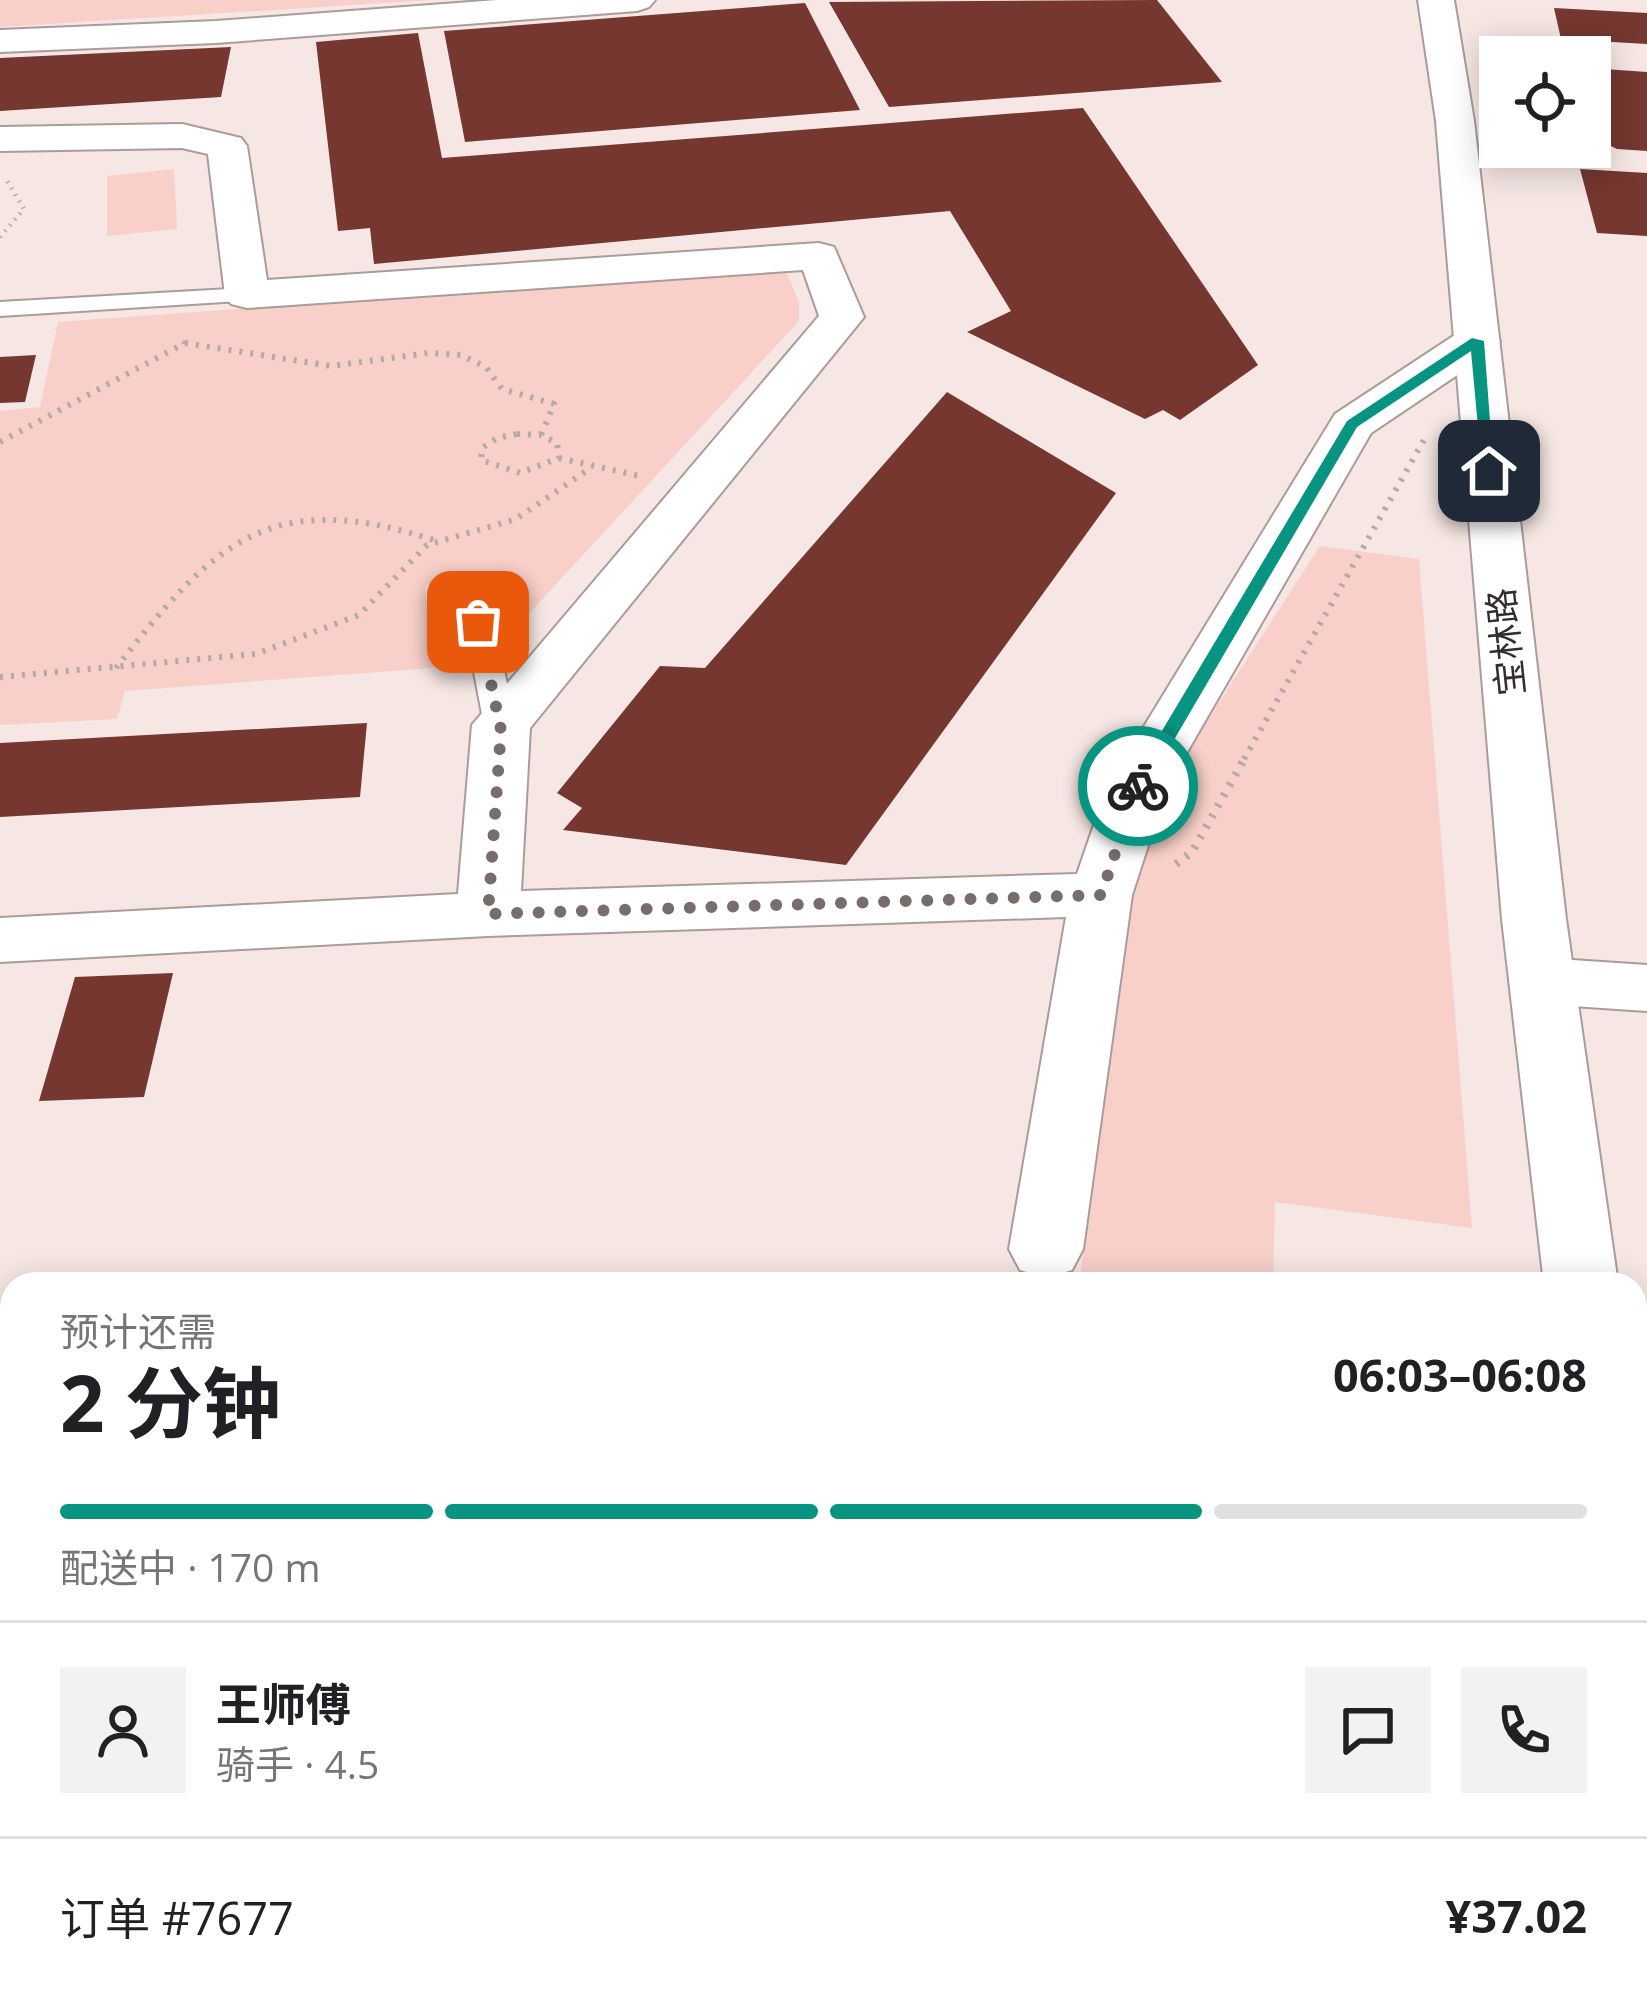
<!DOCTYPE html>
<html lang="zh">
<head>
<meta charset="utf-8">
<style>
	:root { --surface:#fff; --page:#f2f2f2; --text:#202124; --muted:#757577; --line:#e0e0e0; --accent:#079481 }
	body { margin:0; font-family:"Open Sans","Noto Sans SC",sans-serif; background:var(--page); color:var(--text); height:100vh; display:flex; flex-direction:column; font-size:45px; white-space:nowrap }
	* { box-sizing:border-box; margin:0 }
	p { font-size:39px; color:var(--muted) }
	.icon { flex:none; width:66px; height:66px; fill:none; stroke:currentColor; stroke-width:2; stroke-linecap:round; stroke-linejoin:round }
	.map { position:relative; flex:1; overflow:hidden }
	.panel { position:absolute; left:0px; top:1272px; width:1647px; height:744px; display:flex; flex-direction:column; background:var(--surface); border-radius:36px 36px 0 0; box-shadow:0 6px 30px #0003 }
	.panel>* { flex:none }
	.buttons { position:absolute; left:1479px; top:36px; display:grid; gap:24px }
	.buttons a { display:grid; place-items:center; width:132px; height:132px; border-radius:0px; background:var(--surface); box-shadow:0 6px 30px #0003; font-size:60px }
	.pin { position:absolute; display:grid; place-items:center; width:102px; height:102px; color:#fff; margin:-51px; border-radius:24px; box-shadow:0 6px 18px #0006 }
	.courier { position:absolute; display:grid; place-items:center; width:120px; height:120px; margin:-60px; border:9px solid #079481; border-radius:50%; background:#fff; color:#222; box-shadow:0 3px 15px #0007 }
	.overview em { font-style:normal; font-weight:700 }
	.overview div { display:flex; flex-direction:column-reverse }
	.overview { display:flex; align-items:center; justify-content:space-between; height:204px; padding:0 60px }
	h1 { font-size:78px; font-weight:700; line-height:90px }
	.bar { display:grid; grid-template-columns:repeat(4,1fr); gap:18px 12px; align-content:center; height:144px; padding:0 60px }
	.bar i { height:15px; border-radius:9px; background:var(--line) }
	.bar .active { background:var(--accent) }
	.bar p { grid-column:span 4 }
	.line { display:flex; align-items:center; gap:30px; padding:0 60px; border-top:3px solid var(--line) }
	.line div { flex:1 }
	.round { display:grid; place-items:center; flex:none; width:126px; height:126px; border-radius:0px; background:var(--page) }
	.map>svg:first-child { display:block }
	.green { fill:#f8d0c9 }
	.building { fill:#75372f }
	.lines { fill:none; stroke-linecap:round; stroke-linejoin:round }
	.lane-casing { stroke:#aa9c9a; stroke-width:4 }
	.street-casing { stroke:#aa9c9a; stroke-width:4 }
	.secondary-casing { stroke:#aa9c9a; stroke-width:4 }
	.path-far2 { stroke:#b5a9a6; stroke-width:4.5; stroke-dasharray:1.5 6; stroke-linecap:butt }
	.path-far1 { stroke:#b5a9a6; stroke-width:6; stroke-dasharray:3 8; stroke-linecap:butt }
	.path { stroke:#b5a9a6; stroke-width:8; stroke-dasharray:3 9; stroke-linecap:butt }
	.lane { fill:#fff; fill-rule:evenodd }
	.street { fill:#fff; fill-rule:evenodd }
	.secondary { fill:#fff; fill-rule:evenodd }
	.route { fill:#079481 }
	.done { stroke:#776e6c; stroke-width:12; stroke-dasharray:0 21.6 }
	.labels { text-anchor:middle; stroke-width:12; stroke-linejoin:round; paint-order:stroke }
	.street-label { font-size:36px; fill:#332d2c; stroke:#fff }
</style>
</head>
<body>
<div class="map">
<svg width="1647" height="2016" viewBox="0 0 1647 2016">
	<rect width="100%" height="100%" fill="#f6e7e4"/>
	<!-- green -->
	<g class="green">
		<path d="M0,0H433L0,27Z"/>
		<path d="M174,169L177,229L107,236V176Z"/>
		<path d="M785,269L799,302V321L510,634L502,577L425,585L433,668L125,691L117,719L0,725V411L40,407L58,322Z"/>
		<path d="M1320,546L1419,559L1472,1228L1275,1202L1273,1284H1079L1134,861L1178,766Z"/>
		<path d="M520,2004H1256L1255,2016H519Z"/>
	</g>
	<!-- building -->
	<g class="building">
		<path d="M1157,0L1222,82L889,107L829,2Z"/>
		<path d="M805,3L860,110L465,142L444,31Z"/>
		<path d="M1554,8L1647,13V44L1561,39Z"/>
		<path d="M418,33L442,158L1083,108L1258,365L1180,420L1163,410L1145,419L967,332L1011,311L950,211L374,264L370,228L338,231L316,42Z"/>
		<path d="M231,47L221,97L0,111V58Z"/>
		<path d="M1590,68L1647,72V151L1617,149L1590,136Z"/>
		<path d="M1580,169L1647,173V236L1597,233Z"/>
		<path d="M36,355L25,402L0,403V357Z"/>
		<path d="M947,392L1116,493L846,865L563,830L582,808L557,793L660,666L705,668Z"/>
		<path d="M367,723L360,797L0,817V743Z"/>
		<path d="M173,973L144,1097L39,1101L75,977Z"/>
		<path d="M12,1676V1854L0,1855V1677Z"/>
	</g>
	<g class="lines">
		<defs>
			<g id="lane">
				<path d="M247,288L256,290V300L0,316V302Z"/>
				<path d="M471,574L485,583L517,730L501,740L485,730L457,583Z"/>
			</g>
			<g id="street">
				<path d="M497,0H655L649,7L637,11L216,43L0,52V30L216,21Z"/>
				<path d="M182,124L241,138L247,146L267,280L819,243L834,247L864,317L530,728L521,891L1077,874L1107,787L1335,414L1461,331L1477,327L1493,331L1500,341L1493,351L1371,433L1167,787L1132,895L1083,1249L1072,1270L1046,1278L1020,1270L1009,1249L1066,917L488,936L0,962V918L458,894L472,725L819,316L803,270L247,308L231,304L225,295L208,154L182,148L0,151V127Z"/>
				<path d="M1542,958L1647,965V1011L1542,1004L1519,997L1509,981L1519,965Z"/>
				<path d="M334,2004H560L555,2016H329Z"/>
			</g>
			<g id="secondary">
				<path d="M1418,0H1454L1474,121L1566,919L1618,1284H1544L1502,919L1436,121Z"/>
				<path d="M1635,1654L1647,1658V1832L1635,1827Z"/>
			</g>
		</defs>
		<!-- lane casing -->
		<use href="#lane" class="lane-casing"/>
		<!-- street casing -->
		<use href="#street" class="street-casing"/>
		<!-- secondary casing -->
		<use href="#secondary" class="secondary-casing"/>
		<!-- path-far2 -->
		<path class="path-far2" d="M0,237L24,209L6,179"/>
		<!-- path-far1 -->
		<g class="path-far1">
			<path d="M185,343L331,366L429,353L461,355L486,367L502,389L554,404L541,435"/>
			<path d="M517,434L541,435L557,443L559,458L520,473L481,460L482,448L497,438Z"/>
			<path d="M0,442L185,343L183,339"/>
			<path d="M559,458L644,477"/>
			<path d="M116,668C214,542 270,486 437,541"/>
			<path d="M0,677L256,654L359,615L427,545L516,519L592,467"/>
			<path d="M1244,759L1425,438"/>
		</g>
		<!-- path -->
		<path class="path" d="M1176,864L1192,852L1246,756"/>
		<!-- lane -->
		<use href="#lane" class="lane"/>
		<!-- street -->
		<use href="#street" class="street"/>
		<!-- secondary -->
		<use href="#secondary" class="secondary"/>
	</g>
	<!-- route -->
	<path class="route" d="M1472,338L1484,341L1494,474L1482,471L1471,351L1357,427L1147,786L1132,790L1129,786L1347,421Z"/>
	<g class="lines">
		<!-- done -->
		<path class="done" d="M478,622L501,730L488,914L1101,895L1138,786"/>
	</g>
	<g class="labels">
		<!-- street labels -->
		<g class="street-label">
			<text transform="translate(1506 642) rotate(-96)" y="13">宝林路</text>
		</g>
	</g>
</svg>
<div class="buttons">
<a><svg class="icon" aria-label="locate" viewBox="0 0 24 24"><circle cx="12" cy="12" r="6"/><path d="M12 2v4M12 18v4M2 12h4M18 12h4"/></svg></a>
</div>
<div class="pin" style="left:478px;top:622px;background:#ea580c"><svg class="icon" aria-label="bag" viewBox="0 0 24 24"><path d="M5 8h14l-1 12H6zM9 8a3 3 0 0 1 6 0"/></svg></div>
<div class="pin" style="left:1489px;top:471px;background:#1f2937"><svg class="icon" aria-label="home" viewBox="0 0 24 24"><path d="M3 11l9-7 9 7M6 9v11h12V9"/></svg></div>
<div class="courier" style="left:1138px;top:786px"><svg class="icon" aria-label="bike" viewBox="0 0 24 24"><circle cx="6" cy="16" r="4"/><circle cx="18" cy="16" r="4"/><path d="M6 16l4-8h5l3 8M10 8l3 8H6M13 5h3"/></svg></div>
<section class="panel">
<div class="overview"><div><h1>2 分钟</h1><p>预计还需</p></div><em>06:03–06:08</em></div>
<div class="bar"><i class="active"></i><i class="active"></i><i class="active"></i><i></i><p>配送中 · 170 m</p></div>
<div class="line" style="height:216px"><a class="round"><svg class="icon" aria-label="person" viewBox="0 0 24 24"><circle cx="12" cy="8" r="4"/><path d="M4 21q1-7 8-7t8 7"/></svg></a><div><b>王师傅</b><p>骑手 · 4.5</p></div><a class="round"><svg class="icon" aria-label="chat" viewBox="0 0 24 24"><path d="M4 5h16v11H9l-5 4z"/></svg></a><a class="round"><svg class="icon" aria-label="phone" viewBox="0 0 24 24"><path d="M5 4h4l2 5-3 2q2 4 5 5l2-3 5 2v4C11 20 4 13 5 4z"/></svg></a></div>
<div class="line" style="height:156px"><div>订单 #7677</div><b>¥37.02</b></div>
</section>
</div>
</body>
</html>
